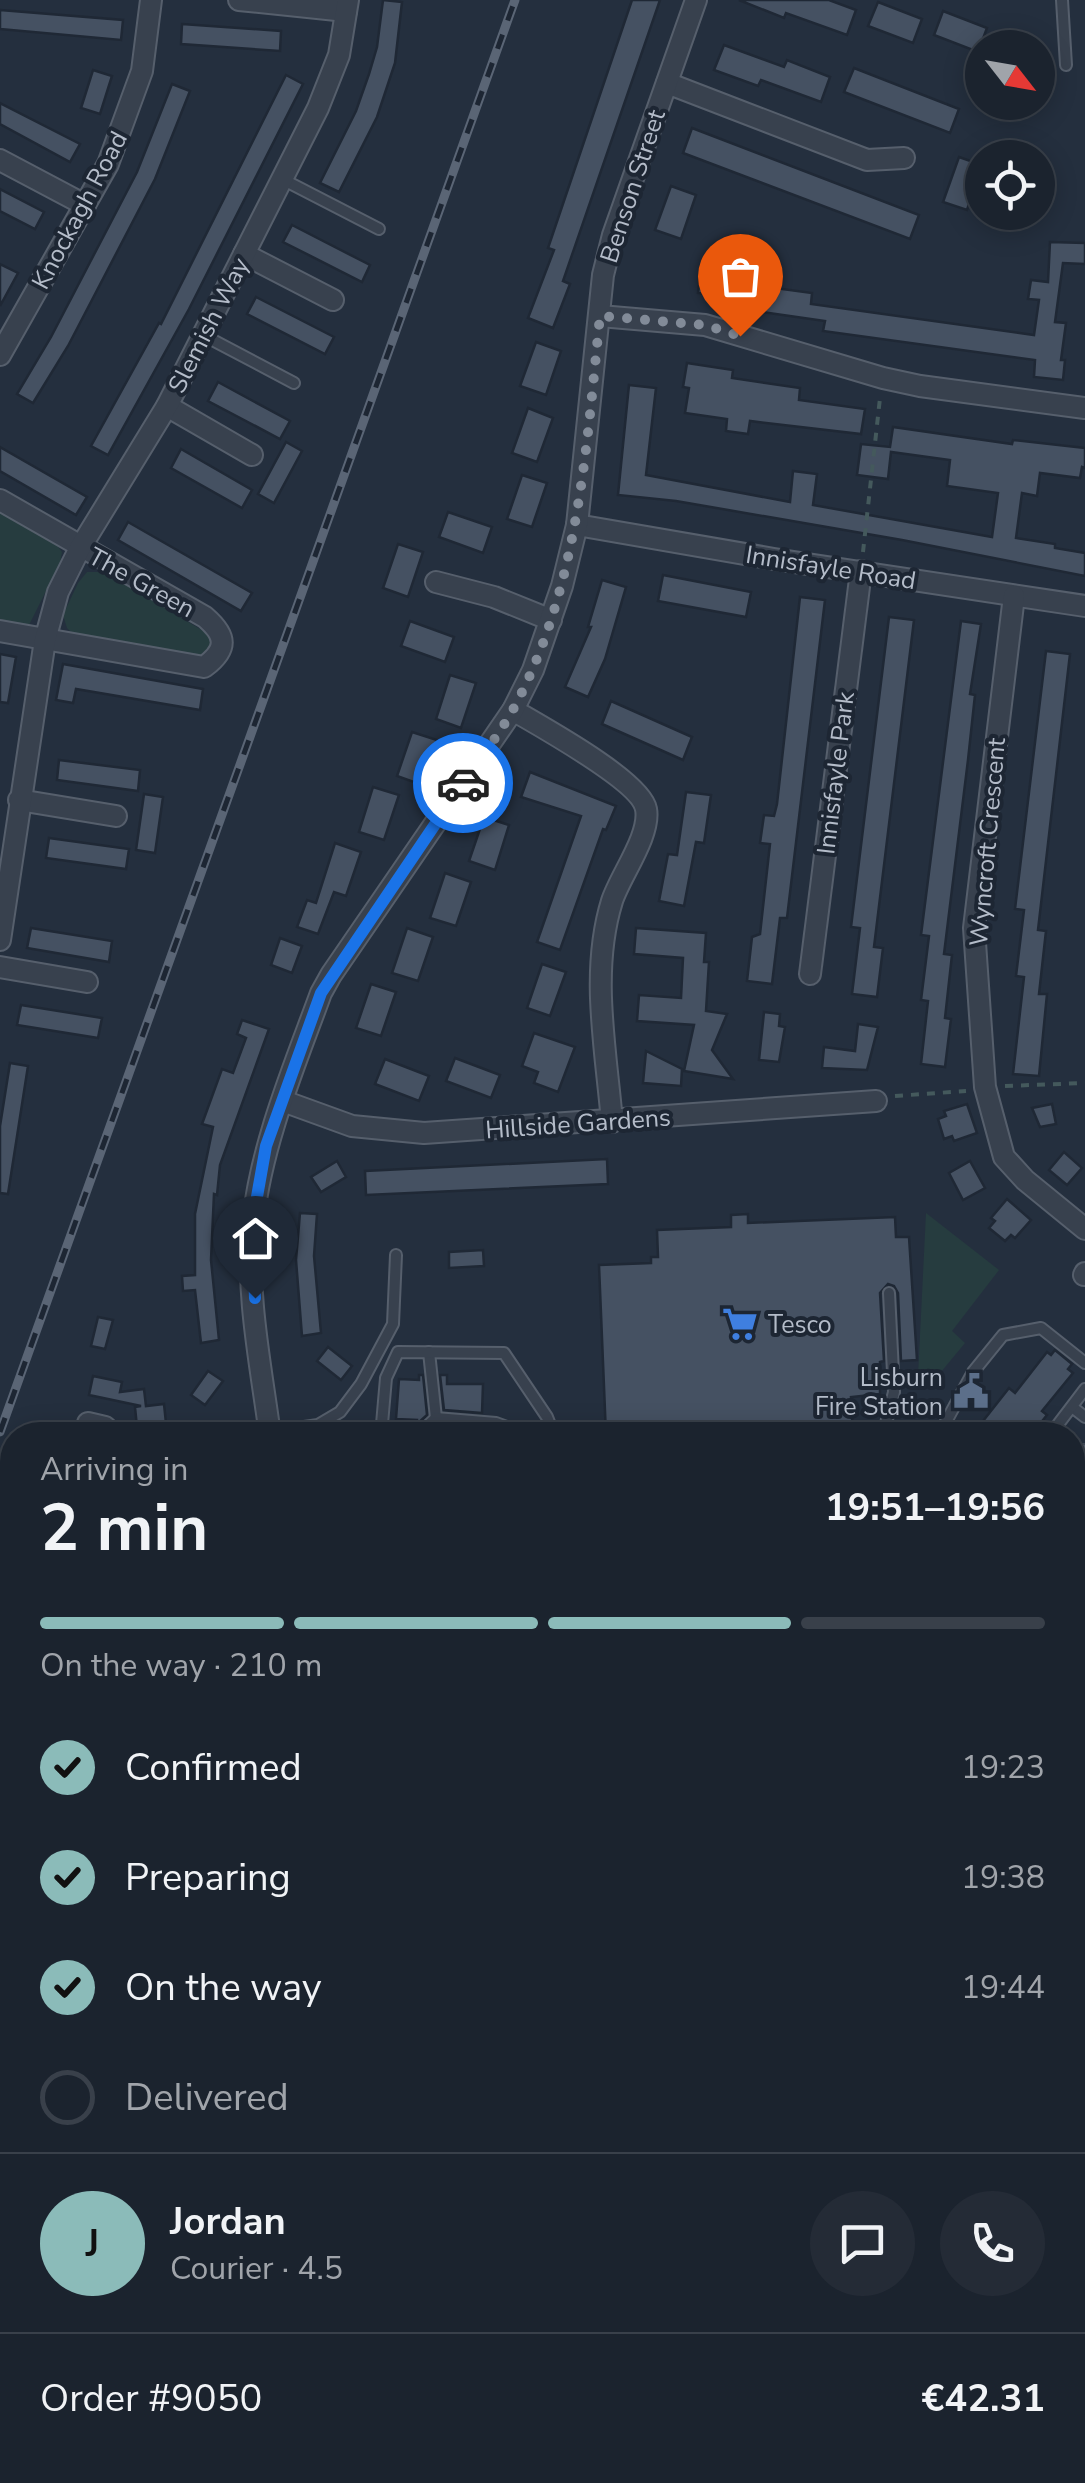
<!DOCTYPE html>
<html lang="en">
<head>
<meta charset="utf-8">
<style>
	:root { --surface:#1b232e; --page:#242b36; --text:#f1f3f6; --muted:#a0a4aa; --line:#39404a; --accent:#8bbbb9 }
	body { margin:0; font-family:"Nunito Sans",sans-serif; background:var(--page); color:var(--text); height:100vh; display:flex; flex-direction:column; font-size:38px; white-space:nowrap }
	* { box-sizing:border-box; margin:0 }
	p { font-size:32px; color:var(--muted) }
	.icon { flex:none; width:55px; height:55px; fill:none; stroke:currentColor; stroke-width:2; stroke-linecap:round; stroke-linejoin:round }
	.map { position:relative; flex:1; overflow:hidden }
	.details { position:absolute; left:0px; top:1422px; width:1085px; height:1062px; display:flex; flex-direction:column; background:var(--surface); border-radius:40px 40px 0 0; box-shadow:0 5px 25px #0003,0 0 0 2px var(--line) }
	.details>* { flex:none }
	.needle { width:65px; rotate:121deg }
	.controls { position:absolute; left:965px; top:30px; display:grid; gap:20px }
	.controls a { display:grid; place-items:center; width:90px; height:90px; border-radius:50%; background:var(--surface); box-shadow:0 5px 25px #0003,0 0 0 2px var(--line); font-size:50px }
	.pin { position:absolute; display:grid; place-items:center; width:85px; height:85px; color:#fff; margin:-102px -42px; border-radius:50% 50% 50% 0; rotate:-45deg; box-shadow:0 0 10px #0007 }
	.pin .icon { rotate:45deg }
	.courier { position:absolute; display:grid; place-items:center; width:100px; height:100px; margin:-50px; border:8px solid #1a73e8; border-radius:50%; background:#fff; color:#222; box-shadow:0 2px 12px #0007 }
	.summary em { font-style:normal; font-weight:700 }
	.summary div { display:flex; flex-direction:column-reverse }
	.summary { display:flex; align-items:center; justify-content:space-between; height:170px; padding:0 40px }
	h1 { font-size:65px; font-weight:700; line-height:75px }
	.bar { display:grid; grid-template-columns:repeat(4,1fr); gap:15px 10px; align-content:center; height:120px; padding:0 40px }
	.bar i { height:12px; border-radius:8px; background:var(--line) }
	.bar .active { background:var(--accent) }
	.bar p { grid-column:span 4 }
	.line { display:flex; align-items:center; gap:25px; padding:0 40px; border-top:2px solid var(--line) }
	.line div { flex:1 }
	.round { display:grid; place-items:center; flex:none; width:105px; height:105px; border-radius:52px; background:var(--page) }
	ol { padding:0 40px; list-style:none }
	li { display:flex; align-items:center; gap:30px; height:110px }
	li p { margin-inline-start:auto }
	li .icon { padding:10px; border-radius:50%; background:var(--accent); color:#111; stroke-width:4 }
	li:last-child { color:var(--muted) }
	li i { width:55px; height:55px; border:5px solid var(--line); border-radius:50% }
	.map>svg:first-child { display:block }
	.green { fill:#263c3f }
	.building { fill:#455162; stroke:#1f2835; stroke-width:2.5 }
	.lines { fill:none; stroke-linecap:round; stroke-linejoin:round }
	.lane-casing { stroke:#565f6c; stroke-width:14 }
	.street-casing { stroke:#565f6c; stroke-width:24 }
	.primary-casing { stroke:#414a57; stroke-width:34 }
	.path { stroke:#44595c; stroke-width:4; stroke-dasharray:8 8; stroke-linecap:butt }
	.lane { stroke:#38414e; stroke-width:10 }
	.street { stroke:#38414e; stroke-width:20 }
	.primary { stroke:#56606e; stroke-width:30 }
	.rail-casing { stroke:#5a6575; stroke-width:9 }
	.rail { stroke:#1d2633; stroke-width:5; stroke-dasharray:15; stroke-linecap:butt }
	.done { stroke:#828b98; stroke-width:10; stroke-dasharray:0 18 }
	.route { stroke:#1a73e8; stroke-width:12 }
	.labels { text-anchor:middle; stroke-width:8; stroke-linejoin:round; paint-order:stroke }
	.street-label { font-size:25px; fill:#b4bcc9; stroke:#1d2633 }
	.poi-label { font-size:25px; fill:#b4bcc9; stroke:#1d2633; text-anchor:start }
</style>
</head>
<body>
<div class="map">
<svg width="1085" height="2483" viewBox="0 0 1085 2483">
	<rect width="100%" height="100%" fill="#242f3e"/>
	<!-- green -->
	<g class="green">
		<path d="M0,511L56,544L62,552L60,563L29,625L0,623Z"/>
		<path d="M87,572H105L210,635L212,642L205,657L77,638L67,628L63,615L78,583Z"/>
		<path d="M926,1213L999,1270L952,1331L965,1343L936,1378L918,1376Z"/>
		<path d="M0,1741L12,1742V1815L0,1814Z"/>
	</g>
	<!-- building -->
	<g class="building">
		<path d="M383,0L402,2L395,63L377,117L339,192L320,183L356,111L369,74L377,47Z"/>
		<path d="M632,0H660L563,281L570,284L553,328L528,318L554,250L548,248Z"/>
		<path d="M739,0H829L856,10L847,35L786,13L784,18Z"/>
		<path d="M878,2L922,19L913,43L868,26Z"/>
		<path d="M0,10L123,20L121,40L0,29Z"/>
		<path d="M943,11L987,28L978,52L934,35Z"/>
		<path d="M182,24L281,31L280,51L181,44Z"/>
		<path d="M724,45L784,67L787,60L830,77L821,102L761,80L758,86L714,70Z"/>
		<path d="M854,68L959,109L950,133L844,92Z"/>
		<path d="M93,70L112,76L100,114L81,108Z"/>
		<path d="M286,75L303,84L189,309L108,455L91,446L159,323L161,324Z"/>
		<path d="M172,84L190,91L155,179L68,346L33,403L17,394L51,337L137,172Z"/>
		<path d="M0,103L80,144L70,162L0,124Z"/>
		<path d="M692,128L919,215L910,239L683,153Z"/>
		<path d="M959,157L982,165L967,210L943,202Z"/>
		<path d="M671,186L696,195L681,239L655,230Z"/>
		<path d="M0,189L44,212L35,229L0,211Z"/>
		<path d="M292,225L370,265L362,282L283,242Z"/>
		<path d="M1050,242L1085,243V264L1063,263L1055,322L1066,323L1061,360H1065L1063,380L1034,377L1035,360L823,331L825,321L762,312L764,301L698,293L701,267L748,272L746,284L812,293L811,304L1034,335L1039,300L1028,299L1031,280L1048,282Z"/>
		<path d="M0,264L18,273L0,306Z"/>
		<path d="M256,297L334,337L325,354L247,314Z"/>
		<path d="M536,342L561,351L546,395L520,386Z"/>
		<path d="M687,363L733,370L732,378L800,388L799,400L865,409L861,434L750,421L748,434L726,431L727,419L685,413L689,388L683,387Z"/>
		<path d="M218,382L290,421L280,439L208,401Z"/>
		<path d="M629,385L656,388L646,475L790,502L793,471L817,474L813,505L992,537L998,493L947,486L950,460L891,452L888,479L857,475L861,444L890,447L893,427L1012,444L1013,440L1085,448V468L1082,467L1080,478L1040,473L1037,496L1022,493L1016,538L1055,544V548L1085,553V576L902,540L676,501L618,495Z"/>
		<path d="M528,408L553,418L537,462L512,453Z"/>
		<path d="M286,442L302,451L274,503L258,494Z"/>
		<path d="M0,447L87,497L76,515L0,471Z"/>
		<path d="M181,449L252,490L242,508L171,468Z"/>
		<path d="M522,475L547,483L532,527L507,519Z"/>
		<path d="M448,512L492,527L483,553L439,537Z"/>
		<path d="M128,522L252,593L241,611L118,540Z"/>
		<path d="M398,544L423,552L408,597L383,588Z"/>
		<path d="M663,575L751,592L746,617L658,601Z"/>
		<path d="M602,580L626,587L605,659L588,697L565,687L591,627H588Z"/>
		<path d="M800,597L825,600L787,918H780L772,984L747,981L752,937L760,934L770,844L760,843L764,815L774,816L777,804Z"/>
		<path d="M889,617L914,620L874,947L883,948L877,997L852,994L860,928L851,927Z"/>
		<path d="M410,621L454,637L445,662L401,646Z"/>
		<path d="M961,621L981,624L970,694L975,695L968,760L944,954L952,955L945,1018L951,1019L945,1067L921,1064L928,1001L921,1000L929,936L921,935Z"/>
		<path d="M1046,651L1070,654L1038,930L1046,931L1039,994H1047L1039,1076L1013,1074L1024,977L1016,976L1024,910L1015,909Z"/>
		<path d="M0,654L16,657L8,703L0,702Z"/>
		<path d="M63,664L203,689L200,710L76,689L73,703L56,700Z"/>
		<path d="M450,675L476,683L461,728L436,719Z"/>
		<path d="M611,701L692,737L683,760L602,724Z"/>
		<path d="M412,732L437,740L422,785L397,776Z"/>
		<path d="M59,760L140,770L138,791L57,780Z"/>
		<path d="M530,772L616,806L606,830L603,829L560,950L537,942L581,816L521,797Z"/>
		<path d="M373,787L399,795L384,840L359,832Z"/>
		<path d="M686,792L711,795L704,843L696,842L684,906L659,901L668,854L677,855Z"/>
		<path d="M144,794L163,797L155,853L136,850Z"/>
		<path d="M484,817L509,825L495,870L469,861Z"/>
		<path d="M49,838L129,849L126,869L46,858Z"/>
		<path d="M335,843L361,852L346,896L334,892L318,934L297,927L307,900L316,903Z"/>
		<path d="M445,873L471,882L456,926L430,918Z"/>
		<path d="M31,928L112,941L109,962L27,948Z"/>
		<path d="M407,928L433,937L418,981L392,973Z"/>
		<path d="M636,928L706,933L704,962H709L706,1011L727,1014L712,1050L733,1079L684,1071L694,1025L637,1021L639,995L681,998L683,958L634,954Z"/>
		<path d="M280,938L302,946L292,973L271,965Z"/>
		<path d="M542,964L566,972L550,1016L527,1008Z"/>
		<path d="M371,984L396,992L381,1036L356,1028Z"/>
		<path d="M21,1005L102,1018L98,1038L17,1025Z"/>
		<path d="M764,1012L780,1014L779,1026L785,1027L779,1062L759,1060Z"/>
		<path d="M242,1020L269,1029L220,1165L217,1195L214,1194L211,1260L219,1340L201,1343L195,1290L183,1291L182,1276L195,1275V1214L213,1127L202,1124L222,1069L233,1073L246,1038L237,1034Z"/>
		<path d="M858,1024L878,1027L867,1070L822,1068L824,1047L855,1051Z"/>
		<path d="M534,1033L575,1047L558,1092L534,1083L538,1072L522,1066Z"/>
		<path d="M646,1051L682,1069L681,1086L643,1083Z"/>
		<path d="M455,1058L500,1075L491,1098L446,1081Z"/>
		<path d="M385,1059L429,1076L419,1101L375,1084Z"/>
		<path d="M10,1063L28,1066L8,1194L0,1193V1126Z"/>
		<path d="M967,1104L977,1133L954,1141L952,1136L944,1139L938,1119L946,1116L944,1111Z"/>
		<path d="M1052,1104L1056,1124L1040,1127L1032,1108Z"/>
		<path d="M1064,1152L1082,1168L1067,1185L1049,1170Z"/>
		<path d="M607,1159L608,1184L366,1195L365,1171Z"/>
		<path d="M337,1161L346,1177L321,1192L311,1177Z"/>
		<path d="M970,1161L985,1188L963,1200L949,1173Z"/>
		<path d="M1007,1199L1031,1220L1015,1238L1011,1235L1005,1241L989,1228L995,1221L991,1218Z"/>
		<path d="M300,1213L317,1214L314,1256L321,1333L302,1336L296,1260Z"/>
		<path d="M748,1214V1223L895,1217L896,1237H909L917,1360L901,1361L898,1293L894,1286L888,1284L880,1293L884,1361L880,1362V1394L851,1397L853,1435H606L599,1265L651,1263V1257H658L657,1230L731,1227V1215Z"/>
		<path d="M483,1250L484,1266L449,1268V1252Z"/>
		<path d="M98,1317L113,1320L105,1349L91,1346Z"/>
		<path d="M328,1347L352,1366L341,1380L317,1361Z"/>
		<path d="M1055,1350L1072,1364L1068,1369L1073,1373L1042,1411L1047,1415L1031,1435H972L1009,1388L1015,1393L1047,1352L1051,1355Z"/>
		<path d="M208,1371L223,1381L205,1405L191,1395Z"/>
		<path d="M419,1375H423L427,1415L417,1424V1420L396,1419L399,1379L419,1380Z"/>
		<path d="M440,1375H447V1384H483L482,1413L444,1410Z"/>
		<path d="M93,1376L122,1382L120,1392L144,1389L146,1406L164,1404L166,1423L137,1427L135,1407L141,1406L89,1395Z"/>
	</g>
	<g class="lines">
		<defs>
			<g id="lane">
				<path d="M1062,0L1066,65"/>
				<path d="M282,179L379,229"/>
				<path d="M203,335L294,383"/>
				<path d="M429,1352L436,1418"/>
				<path d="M1072,1407L1085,1417"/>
				<path d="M269,1432L318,1425L340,1412L361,1384L393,1324L396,1255"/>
				<path d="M403,1435L382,1424L386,1378L398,1352L504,1353L547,1417L554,1435"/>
				<path d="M403,1435L421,1432L436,1418L496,1423L529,1435"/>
				<path d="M883,1435L894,1392L889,1293"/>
				<path d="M943,1435L942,1429L973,1372L1003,1335L1041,1328L1085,1363"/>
				<path d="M1050,1435L1085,1389"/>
				<path d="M0,2079L12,2092"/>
				<path d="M0,2144L12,2131"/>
				<path d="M0,2203L12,2191"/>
				<path d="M597,2472L598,2483"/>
			</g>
			<g id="street">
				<path d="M239,0L346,11"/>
				<path d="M667,83L867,160L904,158"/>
				<path d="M0,160L85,205"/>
				<path d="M244,254L333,300"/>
				<path d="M600,316L705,325L883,378L920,386L1085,408"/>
				<path d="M0,355L108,164L142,71L151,0"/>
				<path d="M167,406L252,455"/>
				<path d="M0,500L205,617C227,636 228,649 204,667L0,631"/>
				<path d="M577,525L774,559L1085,606"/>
				<path d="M436,582L494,597L551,620"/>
				<path d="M1014,596L974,928L985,1087L1004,1157L1025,1180L1085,1229"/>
				<path d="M513,710C540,726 641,781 646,809C651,835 620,876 612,901C590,972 606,1049 612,1122"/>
				<path d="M19,800L116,816"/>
				<path d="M0,940L45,640L58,592L80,548L167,406L318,108L339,55L348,0"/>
				<path d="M0,967L87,982"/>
				<path d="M810,974L861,571"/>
				<path d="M283,1101L352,1126L424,1133L876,1101"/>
				<path d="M1084,1275L1085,1273"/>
				<path d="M88,1423L105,1427L114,1435"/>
				<path d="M270,1435C261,1366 245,1291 253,1221C262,1142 294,1067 321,993L331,975L513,710L533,670L562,586L577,525L603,275L613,235L696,0"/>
				<path d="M0,2377L12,2361"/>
				<path d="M424,2483V2472"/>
				<path d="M746,2483V2472"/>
				<path d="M1031,2483V2472"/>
			</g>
			<g id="primary">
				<path d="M1072,1476L1085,1460"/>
				<path d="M0,1840L12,1841"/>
				<path d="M1072,2206H1085"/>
				<path d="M0,2331L12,2322"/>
			</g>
		</defs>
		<!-- lane casing -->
		<use href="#lane" class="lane-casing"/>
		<!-- street casing -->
		<use href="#street" class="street-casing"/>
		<!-- primary casing -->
		<use href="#primary" class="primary-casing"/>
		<!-- path -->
		<g class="path">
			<path d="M863,552L880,398"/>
			<path d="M1005,1086L1085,1083"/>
			<path d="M895,1096L966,1091"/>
			<path d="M1072,1510L1080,1500L1085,1503"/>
			<path d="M1072,1540L1085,1538"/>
		</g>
		<!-- lane -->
		<use href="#lane" class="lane"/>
		<!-- street -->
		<use href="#street" class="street"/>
		<!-- primary -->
		<use href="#primary" class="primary"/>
		<defs>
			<path id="rail" d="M0,1432L515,0"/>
		</defs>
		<!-- rail casing -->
		<use href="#rail" class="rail-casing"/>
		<!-- rail -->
		<use href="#rail" class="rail"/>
	</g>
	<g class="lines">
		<!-- done -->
		<path class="done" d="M463,783C481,758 501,732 515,706C579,585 586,449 600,316L705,325L740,336"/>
		<!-- route -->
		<path class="route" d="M255,1298L252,1225L266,1146L321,993L463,783"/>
	</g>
	<!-- icons -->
	<defs>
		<symbol id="supermarket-bare" viewBox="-9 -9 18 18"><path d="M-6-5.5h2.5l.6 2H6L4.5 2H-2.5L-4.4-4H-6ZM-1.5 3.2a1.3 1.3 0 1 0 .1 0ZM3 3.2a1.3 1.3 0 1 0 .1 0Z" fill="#3f7fe0" stroke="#1d2633" stroke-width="2.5" paint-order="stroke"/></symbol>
		<symbol id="civic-bare" viewBox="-9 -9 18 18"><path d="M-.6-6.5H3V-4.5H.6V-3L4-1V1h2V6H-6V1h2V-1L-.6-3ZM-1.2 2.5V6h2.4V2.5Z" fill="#5c6f8a" stroke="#1d2633" stroke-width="2.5" paint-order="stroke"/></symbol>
	</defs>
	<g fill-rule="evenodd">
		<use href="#supermarket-bare" x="715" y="1299" width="50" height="50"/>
		<use href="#civic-bare" x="946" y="1366" width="50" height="50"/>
	</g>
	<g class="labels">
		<!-- street labels -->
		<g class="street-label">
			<text transform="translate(632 186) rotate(-72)" y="9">Benson Street</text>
			<text transform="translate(79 210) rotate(-62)" y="9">Knockagh Road</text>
			<text transform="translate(208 325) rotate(-63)" y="9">Slemish Way</text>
			<text transform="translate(831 567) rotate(9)" y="9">Innisfayle Road</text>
			<text transform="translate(142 582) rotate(29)" y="9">The Green</text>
			<text transform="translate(835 773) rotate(-83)" y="9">Innisfayle Park</text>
			<text transform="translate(987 842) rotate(-85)" y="9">Wyncroft Crescent</text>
			<text transform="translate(578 1123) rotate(-4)" y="9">Hillside Gardens</text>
		</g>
		<!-- poi labels -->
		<g class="poi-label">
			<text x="768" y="1333">Tesco</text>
			<text x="943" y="1386" text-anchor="end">Lisburn<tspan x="943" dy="29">Fire Station</tspan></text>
		</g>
	</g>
</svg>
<div class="controls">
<a><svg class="needle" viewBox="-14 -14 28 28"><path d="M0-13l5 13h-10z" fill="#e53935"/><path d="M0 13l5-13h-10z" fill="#a0a4aa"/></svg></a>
<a><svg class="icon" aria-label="locate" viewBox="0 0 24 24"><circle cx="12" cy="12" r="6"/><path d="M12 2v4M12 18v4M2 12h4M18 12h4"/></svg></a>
</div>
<div class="pin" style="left:740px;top:336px;background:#ea580c"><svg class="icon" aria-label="bag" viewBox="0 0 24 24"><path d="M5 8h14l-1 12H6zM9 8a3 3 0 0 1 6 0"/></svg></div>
<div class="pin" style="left:255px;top:1298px;background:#1f2937"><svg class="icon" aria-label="home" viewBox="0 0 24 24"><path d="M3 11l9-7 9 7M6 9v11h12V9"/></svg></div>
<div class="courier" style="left:463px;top:783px"><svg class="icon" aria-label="car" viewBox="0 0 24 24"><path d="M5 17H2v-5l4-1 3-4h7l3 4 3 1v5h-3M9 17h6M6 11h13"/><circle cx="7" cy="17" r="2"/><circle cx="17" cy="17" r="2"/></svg></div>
<section class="details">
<div class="summary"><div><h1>2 min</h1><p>Arriving in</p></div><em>19:51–19:56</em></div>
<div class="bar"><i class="active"></i><i class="active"></i><i class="active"></i><i></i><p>On the way · 210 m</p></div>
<ol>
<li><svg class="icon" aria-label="check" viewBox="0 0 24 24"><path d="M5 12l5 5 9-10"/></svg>Confirmed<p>19:23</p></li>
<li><svg class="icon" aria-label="check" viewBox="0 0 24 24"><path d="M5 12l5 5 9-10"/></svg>Preparing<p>19:38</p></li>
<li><svg class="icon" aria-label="check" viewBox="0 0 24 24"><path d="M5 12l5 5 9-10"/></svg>On the way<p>19:44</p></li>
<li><i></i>Delivered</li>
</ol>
<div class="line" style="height:180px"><b class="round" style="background:var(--accent);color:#111">J</b><div><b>Jordan</b><p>Courier · 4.5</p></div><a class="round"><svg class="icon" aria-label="chat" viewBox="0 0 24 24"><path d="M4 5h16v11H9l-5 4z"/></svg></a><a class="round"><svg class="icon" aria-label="phone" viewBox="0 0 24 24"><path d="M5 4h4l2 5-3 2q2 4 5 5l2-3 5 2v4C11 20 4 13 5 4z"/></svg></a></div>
<div class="line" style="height:130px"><div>Order #9050</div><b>€42.31</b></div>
</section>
</div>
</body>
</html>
